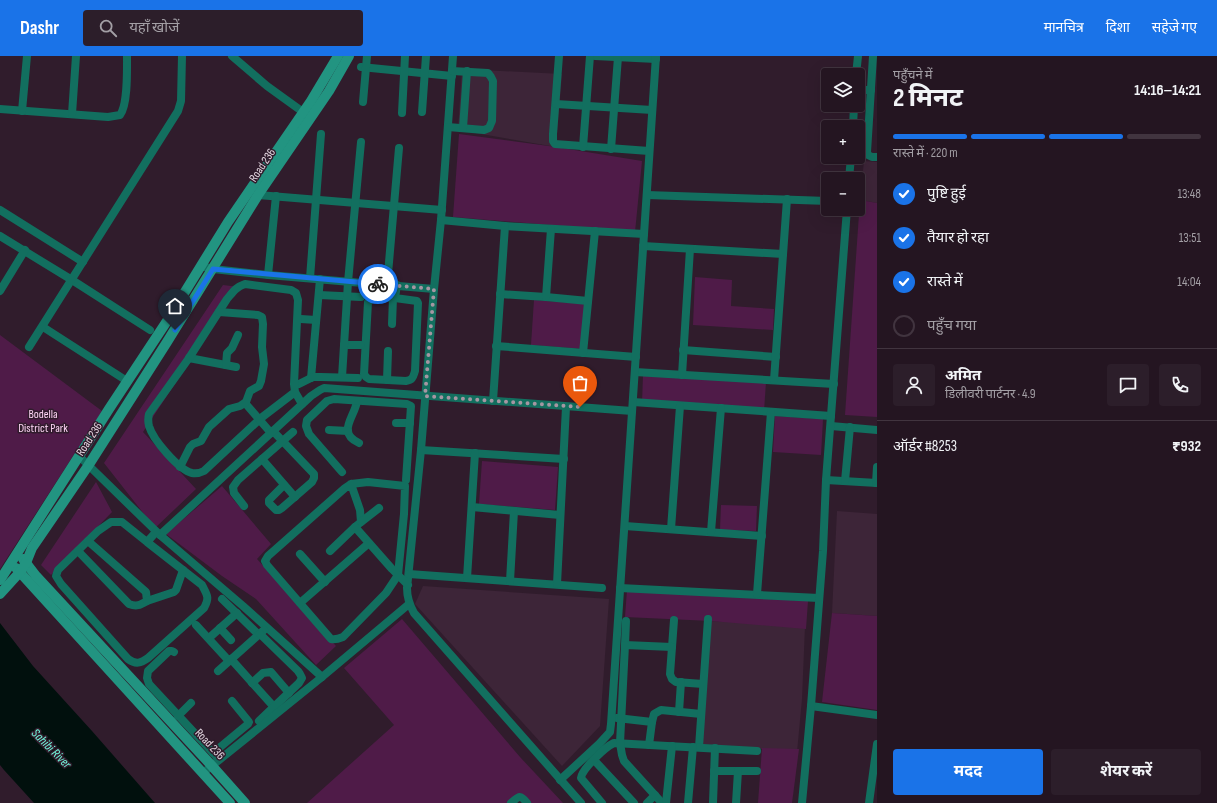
<!DOCTYPE html>
<html lang="hi">
<head>
<meta charset="utf-8">
<style>
	:root { --surface:#241521; --page:#2c1e2a; --text:#f1f3f6; --muted:#a39fa5; --line:#41343f; --accent:#1a73e8 }
	body { margin:0; font-family:"Sofia Sans Condensed","Noto Sans Devanagari",sans-serif; background:var(--page); color:var(--text); height:100vh; display:flex; flex-direction:column; font-size:15px; white-space:nowrap }
	* { box-sizing:border-box; margin:0 }
	p { font-size:13px; color:var(--muted) }
	.icon { flex:none; width:22px; height:22px; fill:none; stroke:currentColor; stroke-width:2; stroke-linecap:round; stroke-linejoin:round }
	.map { position:relative; flex:1; overflow:hidden }
	.details { display:flex; flex-direction:column; background:var(--surface); width:340px }
	.details>* { flex:none }
	.tools { position:absolute; left:821px; top:12px; display:grid; gap:8px }
	.tools a { display:grid; place-items:center; width:44px; height:44px; border-radius:4px; background:var(--surface); box-shadow:0 4px 16px #0002,0 0 0 1px var(--line); font-size:20px }
	.pin { position:absolute; display:grid; place-items:center; width:34px; height:34px; color:#fff; margin:-41px -17px; border-radius:50% 50% 50% 0; rotate:-45deg; box-shadow:0 0 4px #0007 }
	.pin .icon { rotate:45deg }
	.courier { position:absolute; display:grid; place-items:center; width:40px; height:40px; margin:-20px; border:3px solid #1a73e8; border-radius:50%; background:#fff; color:#222; box-shadow:0 1px 5px #0007 }
	.headline em { font-style:normal; font-weight:700 }
	.headline div { display:flex; flex-direction:column-reverse }
	.headline { display:flex; align-items:center; justify-content:space-between; height:68px; padding:0 16px }
	h1 { font-size:26px; font-weight:700; line-height:30px }
	.bar { display:grid; grid-template-columns:repeat(4,1fr); gap:6px 4px; align-content:center; height:48px; padding:0 16px }
	.bar i { height:5px; border-radius:3px; background:var(--line) }
	.bar .on { background:var(--accent) }
	.bar p { grid-column:span 4 }
	.line { display:flex; align-items:center; gap:10px; padding:0 16px; border-top:1px solid var(--line) }
	.line div { flex:1 }
	.round { display:grid; place-items:center; flex:none; width:42px; height:42px; border-radius:4px; background:var(--page) }
	ol { padding:0 16px; list-style:none }
	li { display:flex; align-items:center; gap:12px; height:44px }
	li p { margin-inline-start:auto }
	li .icon { padding:4px; border-radius:50%; background:var(--accent); color:#fff; stroke-width:4 }
	li:last-child { color:var(--muted) }
	li i { width:22px; height:22px; border:2px solid var(--line); border-radius:50% }
	.button { display:flex; gap:8px; margin-top:auto; padding:8px 16px }
	.button a { flex:1; height:46px; border-radius:4px; background:var(--accent); color:#fff; font-size:16px; font-weight:700; line-height:46px; text-align:center }
	.button a+a { background:var(--page); color:var(--text) }
	header { display:flex; align-items:center; gap:24px; box-sizing:border-box; height:56px; padding:0 20px; background:var(--accent); color:#fff }
	header strong { font-size:19px }
	nav { display:flex; gap:22px; margin-inline-start:auto; font-size:14px }
	.search { width:280px; height:36px; background:var(--page); display:flex; align-items:center; gap:10px; box-sizing:border-box; padding:0 14px; border-radius:4px; color:var(--muted); font-size:15px }
	main { display:flex; flex:1; min-height:0 }
	.map>svg:first-child { display:block }
	.built { fill:#3d2538 }
	.green { fill:#4f1b48 }
	.water { fill:#01100d }
	.lines { fill:none; stroke-linecap:round; stroke-linejoin:round }
	.street { stroke:#126f5f; stroke-width:8 }
	.secondary { stroke:#229481; stroke-width:10 }
	.done { stroke:#a596a2; stroke-width:4; stroke-dasharray:0 7.2 }
	.route { stroke:#1a73e8; stroke-width:5 }
	.labels { text-anchor:middle; stroke-width:3; stroke-linejoin:round; paint-order:stroke }
	.street-label { font-size:12px; fill:#e4d7e1; stroke:#301c2c }
	.park-label { font-size:12px; fill:#fed4f5; stroke:#301c2c }
	.water-label { font-size:13px; font-style:italic; fill:#72fade; stroke:#301c2c }
</style>
</head>
<body>
<header>
<strong>Dashr</strong>
<div class="search"><svg class="icon" aria-label="search" viewBox="0 0 24 24"><circle cx="10" cy="10" r="6"/><path d="M15 15l6 6"/></svg>यहाँ खोजें</div>
<nav><a>मानचित्र</a><a>दिशा</a><a>सहेजे गए</a></nav>
</header>
<main>
<div class="map">
<svg width="877" height="747" viewBox="0 0 877 747">
	<rect width="100%" height="100%" fill="#301c2c"/>
	<!-- built -->
	<g class="built">
		<path d="M462,13L562,18L556,91L458,74Z"/>
		<path d="M864,105L877,106V147L860,144Z"/>
		<path d="M837,455L877,458V560L832,557Z"/>
		<path d="M423,530L609,543L600,670L562,710L415,548Z"/>
		<path d="M711,565L805,570L802,643L797,696L701,688Z"/>
	</g>
	<!-- green -->
	<g class="green">
		<path d="M459,78L556,91L642,105L635,176L453,161Z"/>
		<path d="M860,144L877,147V361L845,359Z"/>
		<path d="M695,221L732,224L731,250L774,253L773,274L693,269Z"/>
		<path d="M223,229L239,231L143,376L196,433L155,472L104,407Z"/>
		<path d="M534,244L587,248L584,293L531,289Z"/>
		<path d="M0,279L102,355L0,513Z"/>
		<path d="M643,319L766,326L764,355L642,348Z"/>
		<path d="M775,360L823,363L821,399L773,396Z"/>
		<path d="M482,405L558,411L555,454L479,448Z"/>
		<path d="M96,426L112,456L51,519L41,509Z"/>
		<path d="M222,430L271,488L257,503L336,590L316,609L256,543L222,520L166,478Z"/>
		<path d="M721,449L757,450L756,475L720,474Z"/>
		<path d="M627,534L808,545L806,573L711,565L625,561Z"/>
		<path d="M832,557L877,560V654L822,646Z"/>
		<path d="M402,563L520,701L563,747H529L521,737L510,747H307L394,669L344,612Z"/>
		<path d="M762,692L799,693L792,747H758Z"/>
	</g>
	<!-- water -->
	<path class="water" d="M0,567L33,610L92,675L155,747H34L4,714L0,709Z"/>
	<g class="lines">
		<!-- street -->
		<g class="street">
			<path d="M232,0L267,30L303,56"/>
			<path d="M453,0L441,164L434,233L421,394L407,532C407,542 409,548 414,557L581,747"/>
			<path d="M559,0L553,78V85L555,88L649,95"/>
			<path d="M595,0L656,3"/>
			<path d="M873,0L867,96L868,99L872,101H877"/>
			<path d="M361,11L452,20"/>
			<path d="M856,19L858,0"/>
			<path d="M858,34H871"/>
			<path d="M363,46L367,0"/>
			<path d="M556,48L652,54"/>
			<path d="M0,53L108,61L120,59C128,49 127,14 127,0"/>
			<path d="M22,55L27,0"/>
			<path d="M422,56L426,0"/>
			<path d="M402,57L405,0"/>
			<path d="M72,58L76,0"/>
			<path d="M448,71L484,74L489,72L492,65L493,25L491,21L488,17L452,15"/>
			<path d="M853,71L854,49"/>
			<path d="M463,72L467,15"/>
			<path d="M583,91L590,0"/>
			<path d="M611,93L618,1"/>
			<path d="M849,123L851,101"/>
			<path d="M258,139L442,154"/>
			<path d="M647,139L828,145"/>
			<path d="M0,154L83,206"/>
			<path d="M441,164L505,170L644,178"/>
			<path d="M0,180L72,224L150,274"/>
			<path d="M643,190L783,198"/>
			<path d="M201,210L213,213L268,219L434,233"/>
			<path d="M268,219L276,140"/>
			<path d="M310,222L321,78"/>
			<path d="M387,229L399,92"/>
			<path d="M0,235L25,194"/>
			<path d="M500,238L546,241L588,245"/>
			<path d="M319,239L361,241"/>
			<path d="M546,241L551,173"/>
			<path d="M395,242L417,245L418,247L415,315C413,321 413,324 406,325L369,323L366,321L364,318L368,246L375,241L395,242L397,229"/>
			<path d="M301,263L316,264"/>
			<path d="M392,268L393,242"/>
			<path d="M43,271L127,325"/>
			<path d="M344,289H361"/>
			<path d="M496,290L636,301"/>
			<path d="M29,291L178,55L181,45L182,0"/>
			<path d="M683,294L776,301"/>
			<path d="M583,297L595,175"/>
			<path d="M189,302L236,311"/>
			<path d="M226,309L227,297L232,292L238,279"/>
			<path d="M635,316L834,328"/>
			<path d="M682,319L690,193"/>
			<path d="M342,321L348,226L361,86"/>
			<path d="M311,322L320,223"/>
			<path d="M387,324L388,295"/>
			<path d="M774,324L787,143"/>
			<path d="M299,328L313,321H321L358,322"/>
			<path d="M295,336L261,362L204,415C200,417 197,418 192,417C179,414 153,384 149,370C148,366 148,362 149,358L189,302L227,243C233,236 236,231 245,228L291,234L296,237L298,244L294,328L295,336L302,348"/>
			<path d="M357,345C355,361 336,376 359,387"/>
			<path d="M493,345L505,170"/>
			<path d="M633,346L831,360"/>
			<path d="M245,347L271,377"/>
			<path d="M396,367H410"/>
			<path d="M831,370L877,374"/>
			<path d="M329,374L348,375"/>
			<path d="M273,375L314,418V422L312,426L282,452L279,454H276L269,447V444L284,429"/>
			<path d="M421,394L564,403"/>
			<path d="M79,400L160,479L243,550L322,621"/>
			<path d="M262,403L295,441"/>
			<path d="M180,411L190,391L193,388L201,385L209,371L229,353L240,350L246,346L250,335L259,330L261,325L264,308L262,291L263,268L262,261L258,259L219,256"/>
			<path d="M342,416L309,378L306,370L307,364L327,345L334,343L407,348L411,350L406,424"/>
			<path d="M826,424L877,427"/>
			<path d="M845,425L850,371"/>
			<path d="M876,427L877,411"/>
			<path d="M351,428L345,432L268,500L265,505L267,509L331,583C335,584 338,583 343,581L386,537L398,519L404,458L405,430L368,426L351,428L360,454L361,466L355,471"/>
			<path d="M244,450L234,437L233,431L238,424L293,376"/>
			<path d="M472,451L560,459"/>
			<path d="M361,466L379,452"/>
			<path d="M625,470L762,480"/>
			<path d="M671,473L680,350"/>
			<path d="M711,476L721,352"/>
			<path d="M160,479L311,340L320,334L324,332L632,355"/>
			<path d="M147,486L202,529C207,539 210,541 204,552L148,602C141,607 136,609 128,603L61,528L56,520L58,514L98,475L111,466H122L147,486L156,476"/>
			<path d="M78,495L129,548C137,551 140,549 147,545L146,536L88,485"/>
			<path d="M330,495L355,471L392,513L408,529"/>
			<path d="M300,498L325,526"/>
			<path d="M409,518L602,532"/>
			<path d="M467,522L475,397"/>
			<path d="M510,525L514,455"/>
			<path d="M557,528L566,351"/>
			<path d="M620,532L819,542"/>
			<path d="M757,538L771,356"/>
			<path d="M222,543L259,579"/>
			<path d="M147,545L174,536L176,534L183,514"/>
			<path d="M300,547L369,487"/>
			<path d="M674,564L670,618L672,623L676,626L703,628"/>
			<path d="M196,569L229,605"/>
			<path d="M220,572L231,584"/>
			<path d="M209,582L237,557"/>
			<path d="M625,589L626,565"/>
			<path d="M174,596L172,595H169L148,615L147,622L149,628L215,699L219,704"/>
			<path d="M231,603L274,651"/>
			<path d="M218,615L264,574"/>
			<path d="M252,627L263,617L271,616L289,637"/>
			<path d="M811,650L877,659"/>
			<path d="M679,656L681,626"/>
			<path d="M178,660L191,647"/>
			<path d="M617,662L652,666"/>
			<path d="M259,665L299,627L302,622L300,618L298,615L260,578"/>
			<path d="M649,689L652,666L654,658L661,654L701,658"/>
			<path d="M699,691L708,563"/>
			<path d="M213,697L248,668L249,666L232,645"/>
			<path d="M594,704L634,747"/>
			<path d="M714,715H757"/>
			<path d="M203,717L322,621L409,548"/>
			<path d="M560,724L599,688L610,676L611,668L656,0"/>
			<path d="M511,747C519,740 520,738 527,747"/>
			<path d="M602,747L581,722C582,713 605,691 614,687L757,695"/>
			<path d="M647,747L655,739"/>
			<path d="M662,747L624,705L622,699L620,687L625,589L672,591"/>
			<path d="M666,747L672,690"/>
			<path d="M688,747L693,691"/>
			<path d="M713,747L715,692"/>
			<path d="M736,747L738,715"/>
			<path d="M802,747L811,650L823,495L826,424L847,153"/>
			<path d="M869,747L877,688"/>
		</g>
		<!-- secondary -->
		<g class="secondary">
			<path d="M23,503L36,520L212,710L245,747"/>
			<path d="M16,512L230,747"/>
			<path d="M0,524L109,353L167,265L228,166L311,45L338,0"/>
			<path d="M0,538L20,516L26,507L32,492L88,410L167,286L258,139L329,35L349,0"/>
		</g>
	</g>
	<g class="lines">
		<!-- done -->
		<path class="done" d="M378,228L434,233L425,340L580,351"/>
		<!-- route -->
		<path class="route" d="M175,274L213,213L378,228"/>
	</g>
	<g class="labels">
		<!-- street labels -->
		<g class="street-label">
			<text transform="translate(262 109) rotate(-56)" y="4">Road 236</text>
			<text transform="translate(89 383) rotate(-57)" y="4">Road 236</text>
			<text transform="translate(210 688) rotate(47)" y="4">Road 236</text>
		</g>
		<!-- park labels -->
		<g class="park-label">
			<text x="43" y="362">Bodella<tspan x="43" dy="14">District Park</tspan></text>
		</g>
		<!-- water labels -->
		<g class="water-label">
			<text transform="translate(52 692) rotate(45)" y="5">Sahibi River</text>
		</g>
	</g>
</svg>
<div class="tools">
<a><svg class="icon" aria-label="layers" viewBox="0 0 24 24"><path d="M12 4l9 5-9 5-9-5zM3 14l9 5 9-5"/></svg></a>
<a>+</a>
<a>−</a>
</div>
<div class="pin" style="left:580px;top:351px;background:#ea580c"><svg class="icon" aria-label="bag" viewBox="0 0 24 24"><path d="M5 8h14l-1 12H6zM9 8a3 3 0 0 1 6 0"/></svg></div>
<div class="pin" style="left:175px;top:274px;background:#1f2937"><svg class="icon" aria-label="home" viewBox="0 0 24 24"><path d="M3 11l9-7 9 7M6 9v11h12V9"/></svg></div>
<div class="courier" style="left:378px;top:228px"><svg class="icon" aria-label="bike" viewBox="0 0 24 24"><circle cx="6" cy="16" r="4"/><circle cx="18" cy="16" r="4"/><path d="M6 16l4-8h5l3 8M10 8l3 8H6M13 5h3"/></svg></div>
</div>
<section class="details">
<div class="headline"><div><h1>2 मिनट</h1><p>पहुँचने में</p></div><em>14:16–14:21</em></div>
<div class="bar"><i class="on"></i><i class="on"></i><i class="on"></i><i></i><p>रास्ते में · 220 m</p></div>
<ol>
<li><svg class="icon" aria-label="check" viewBox="0 0 24 24"><path d="M5 12l5 5 9-10"/></svg>पुष्टि हुई<p>13:48</p></li>
<li><svg class="icon" aria-label="check" viewBox="0 0 24 24"><path d="M5 12l5 5 9-10"/></svg>तैयार हो रहा<p>13:51</p></li>
<li><svg class="icon" aria-label="check" viewBox="0 0 24 24"><path d="M5 12l5 5 9-10"/></svg>रास्ते में<p>14:04</p></li>
<li><i></i>पहुँच गया</li>
</ol>
<div class="line" style="height:72px"><a class="round"><svg class="icon" aria-label="person" viewBox="0 0 24 24"><circle cx="12" cy="8" r="4"/><path d="M4 21q1-7 8-7t8 7"/></svg></a><div><b>अमित</b><p>डिलीवरी पार्टनर · 4.9</p></div><a class="round"><svg class="icon" aria-label="chat" viewBox="0 0 24 24"><path d="M4 5h16v11H9l-5 4z"/></svg></a><a class="round"><svg class="icon" aria-label="phone" viewBox="0 0 24 24"><path d="M5 4h4l2 5-3 2q2 4 5 5l2-3 5 2v4C11 20 4 13 5 4z"/></svg></a></div>
<div class="line" style="height:52px"><div>ऑर्डर #8253</div><b>₹932</b></div>
<div class="button"><a>मदद</a><a>शेयर करें</a></div>
</section>
</main>
</body>
</html>
